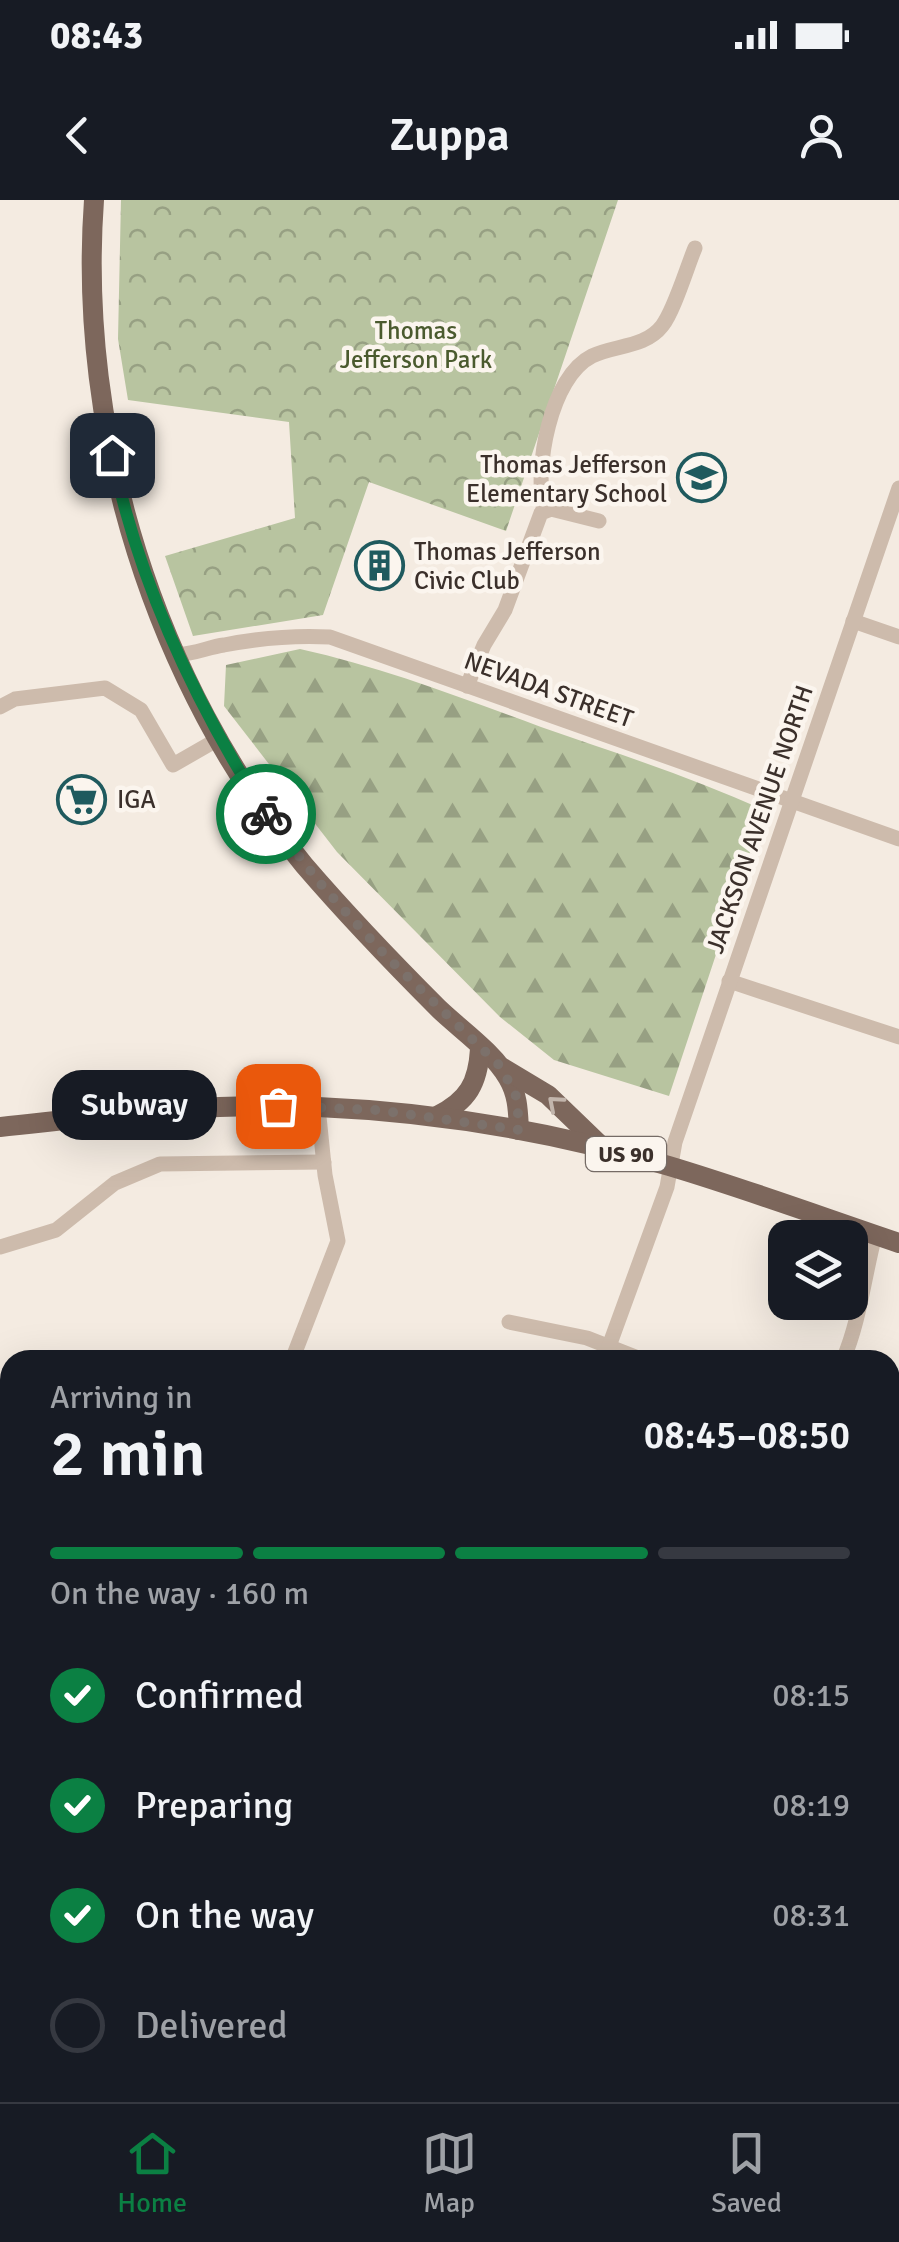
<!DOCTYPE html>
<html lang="en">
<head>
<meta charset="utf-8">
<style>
	:root { --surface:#171b24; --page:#242831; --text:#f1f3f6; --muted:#9ea1a6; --line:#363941; --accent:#0b8043 }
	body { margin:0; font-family:Signika,sans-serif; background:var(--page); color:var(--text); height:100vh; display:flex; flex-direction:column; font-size:38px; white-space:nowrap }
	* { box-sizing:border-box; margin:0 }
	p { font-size:32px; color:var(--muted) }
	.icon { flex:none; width:55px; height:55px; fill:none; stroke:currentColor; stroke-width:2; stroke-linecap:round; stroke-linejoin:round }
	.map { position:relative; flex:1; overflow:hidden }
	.side { position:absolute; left:0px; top:1150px; width:900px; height:752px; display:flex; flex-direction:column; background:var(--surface); border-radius:30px 30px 0 0; box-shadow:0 10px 40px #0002 }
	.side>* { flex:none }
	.tools { position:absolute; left:768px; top:1020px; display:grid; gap:20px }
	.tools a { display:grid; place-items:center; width:100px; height:100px; border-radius:20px; background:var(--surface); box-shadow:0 10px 40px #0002; font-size:50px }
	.pin { position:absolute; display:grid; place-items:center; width:85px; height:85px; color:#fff; margin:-42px; border-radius:20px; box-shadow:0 5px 15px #0006 }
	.courier { position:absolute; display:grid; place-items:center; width:100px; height:100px; margin:-50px; border:8px solid #0b8043; border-radius:50%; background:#fff; color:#222; box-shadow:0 2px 12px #0007 }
	.bubble { position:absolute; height:70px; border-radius:30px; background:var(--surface); box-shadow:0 10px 40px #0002; font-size:32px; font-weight:600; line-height:70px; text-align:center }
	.head em { font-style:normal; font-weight:600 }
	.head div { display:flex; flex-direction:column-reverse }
	.head { display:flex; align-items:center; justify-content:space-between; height:170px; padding:0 50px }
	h1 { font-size:65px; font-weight:600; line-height:75px }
	.bar { display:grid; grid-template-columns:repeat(4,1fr); gap:15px 10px; align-content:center; height:120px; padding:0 50px }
	.bar i { height:12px; border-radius:8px; background:var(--line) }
	.bar .on { background:var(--accent) }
	.bar p { grid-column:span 4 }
	ol { padding:0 50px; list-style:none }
	li { display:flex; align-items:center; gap:30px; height:110px }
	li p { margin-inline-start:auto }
	li .icon { padding:10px; border-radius:50%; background:var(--accent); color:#fff; stroke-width:4 }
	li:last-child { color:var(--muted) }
	li i { width:55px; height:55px; border:5px solid var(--line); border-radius:50% }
	.status { display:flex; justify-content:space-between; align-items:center; height:70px; padding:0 50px; background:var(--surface); direction:ltr }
	.status svg { height:28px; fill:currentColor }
	header { display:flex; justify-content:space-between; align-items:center; height:130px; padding:0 50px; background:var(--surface); font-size:45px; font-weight:600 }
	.dock { display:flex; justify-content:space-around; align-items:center; height:140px; border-top:2px solid var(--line); background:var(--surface); font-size:28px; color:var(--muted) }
	.dock a { display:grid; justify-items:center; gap:5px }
	.dock .on { color:var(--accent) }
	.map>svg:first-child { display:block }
	.forest { fill:url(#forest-firs) }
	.park { fill:url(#park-crowns) }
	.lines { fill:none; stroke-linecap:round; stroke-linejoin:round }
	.minor { stroke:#cdbbac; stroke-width:15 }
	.major { stroke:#7d675c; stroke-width:20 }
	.rail-casing { stroke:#3b302b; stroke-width:9 }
	.rail { stroke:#fbf5ee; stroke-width:5; stroke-dasharray:15; stroke-linecap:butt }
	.oneway { stroke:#c2b5ac }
	.done { stroke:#7c716b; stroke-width:10; stroke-dasharray:0 18 }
	.route { stroke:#0b8043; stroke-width:12 }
	.labels { text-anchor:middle; stroke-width:9; stroke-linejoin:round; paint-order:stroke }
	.shield { fill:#fbf5ee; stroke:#756b66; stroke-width:2.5 }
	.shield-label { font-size:22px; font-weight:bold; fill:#3b302b }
	.park-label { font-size:25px; fill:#4a5a2e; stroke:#fbf5ee }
	.poi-label { font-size:25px; fill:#3b302b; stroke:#fbf5ee; text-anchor:start }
	.street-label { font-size:25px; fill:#3b302b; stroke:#fbf5ee }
</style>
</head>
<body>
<div class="status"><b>08:43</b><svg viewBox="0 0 49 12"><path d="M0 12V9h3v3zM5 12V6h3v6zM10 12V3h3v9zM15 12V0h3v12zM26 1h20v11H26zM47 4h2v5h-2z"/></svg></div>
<header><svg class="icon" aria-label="back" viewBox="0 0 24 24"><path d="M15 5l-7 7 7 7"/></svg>Zuppa<svg class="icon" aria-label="person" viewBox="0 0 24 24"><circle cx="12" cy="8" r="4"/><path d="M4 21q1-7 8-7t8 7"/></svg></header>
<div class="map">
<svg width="899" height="1902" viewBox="0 0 899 1902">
	<defs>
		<pattern id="forest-firs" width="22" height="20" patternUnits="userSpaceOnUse" patternTransform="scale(2.5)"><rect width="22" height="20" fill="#b8c4a0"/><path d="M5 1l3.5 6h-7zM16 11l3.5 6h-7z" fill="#97a083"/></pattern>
		<pattern id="park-crowns" width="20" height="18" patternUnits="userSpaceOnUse" patternTransform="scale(2.5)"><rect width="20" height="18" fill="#b8c4a0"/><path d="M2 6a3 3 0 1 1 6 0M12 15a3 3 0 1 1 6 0" fill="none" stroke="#97a083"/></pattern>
	</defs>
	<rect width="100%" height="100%" fill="#f4ebe1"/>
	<!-- forest -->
	<g class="forest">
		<path d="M300,449C382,467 462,498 541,527C616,553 691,577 764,610L669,896L554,860L500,817L337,652L224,506L226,465Z"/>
		<path d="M0,1398L10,1400V1485L7,1484L0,1500Z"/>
		<path d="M89,1892H330V1893L327,1902H87Z"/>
	</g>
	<!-- park -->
	<path class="park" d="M121,0H618L506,331L369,282L323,415L193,436L165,356L295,318L289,222L128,200L118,139Z"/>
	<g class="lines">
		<!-- minor -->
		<g class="minor">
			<path d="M544,310C534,269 550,177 592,156C614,145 645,148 662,126C674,111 687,67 695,48"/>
			<path d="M853,421L899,437"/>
			<path d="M177,454C193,455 208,447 224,445C260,438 293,435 330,437L899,639"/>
			<path d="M467,486L484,445L505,410L541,313L551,309L599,321"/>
			<path d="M0,507L15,499L105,488L141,510L173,565L220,538"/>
			<path d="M729,781L899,837"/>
			<path d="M0,1047L56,1030L115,983L160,964L324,962"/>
			<path d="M509,1122L587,1138L643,1160"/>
			<path d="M292,1160L338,1041L325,975L318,907"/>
			<path d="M604,1160L667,987L675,942L899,288"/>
			<path d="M843,1160C860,1120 864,1077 875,1035"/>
			<path d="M890,1246L899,1249"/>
			<path d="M890,1360L899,1363"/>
			<path d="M0,1571L10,1569"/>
			<path d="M890,1785L899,1788"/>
			<path d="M0,1869L10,1867"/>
			<path d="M616,1892L646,1902"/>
			<path d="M341,1902L344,1892"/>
			<path d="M390,1902L422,1892"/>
		</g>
		<!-- major -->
		<g class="major">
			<path d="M94,0C77,233 155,484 304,665C347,715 392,762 439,809C461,830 493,852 508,878C518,895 518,911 519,930"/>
			<path d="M503,868L548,895L601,946"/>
			<path d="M437,916C468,901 478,883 480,849"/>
			<path d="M0,927C106,916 211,902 318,907C436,912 555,932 669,966C746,989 822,1017 899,1043"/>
			<path d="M890,1853L899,1828"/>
			<path d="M873,1902L876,1892"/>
		</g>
		<defs>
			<g id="rail">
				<path d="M0,1377L10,1380"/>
				<path d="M890,1584L899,1586"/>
			</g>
		</defs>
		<!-- rail casing -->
		<use href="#rail" class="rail-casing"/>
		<!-- rail -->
		<use href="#rail" class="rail"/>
	</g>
	<!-- one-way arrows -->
	<defs><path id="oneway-chevron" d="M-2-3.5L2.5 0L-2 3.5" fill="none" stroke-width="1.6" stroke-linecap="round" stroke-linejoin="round" transform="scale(2.5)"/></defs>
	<use class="oneway" href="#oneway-chevron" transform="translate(555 903) rotate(-139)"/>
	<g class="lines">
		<!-- done -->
		<path class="done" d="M266,614L324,688L386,756L501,867L517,898L519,930L377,910L278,906"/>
		<!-- route -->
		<path class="route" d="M112,255C139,385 195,503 266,614"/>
	</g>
	<!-- icons -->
	<defs>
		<symbol id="school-ring" viewBox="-11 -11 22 22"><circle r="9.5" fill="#fbf5ee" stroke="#1f5a5e" stroke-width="1.5"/><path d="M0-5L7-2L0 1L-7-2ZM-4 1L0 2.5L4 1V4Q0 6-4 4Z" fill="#1f5a5e"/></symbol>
		<symbol id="building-ring" viewBox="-11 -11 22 22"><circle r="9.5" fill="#fbf5ee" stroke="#1f5a5e" stroke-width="1.5"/><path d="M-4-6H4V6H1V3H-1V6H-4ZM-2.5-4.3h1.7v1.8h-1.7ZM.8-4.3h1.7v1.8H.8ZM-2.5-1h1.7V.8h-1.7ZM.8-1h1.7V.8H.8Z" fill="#1f5a5e"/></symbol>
		<symbol id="supermarket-ring" viewBox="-11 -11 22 22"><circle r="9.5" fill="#fbf5ee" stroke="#1f5a5e" stroke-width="1.5"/><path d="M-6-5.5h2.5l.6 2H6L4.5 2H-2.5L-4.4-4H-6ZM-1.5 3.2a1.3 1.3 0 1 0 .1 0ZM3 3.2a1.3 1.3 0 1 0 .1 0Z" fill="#1f5a5e"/></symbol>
	</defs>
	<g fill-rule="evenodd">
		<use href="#school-ring" x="674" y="250" width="55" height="55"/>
		<use href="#building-ring" x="352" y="338" width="55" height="55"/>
		<use href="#supermarket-ring" x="54" y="572" width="55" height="55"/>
	</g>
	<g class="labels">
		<!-- shield labels -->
		<rect class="shield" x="586" y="937" width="80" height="34" rx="8"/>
		<g class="shield-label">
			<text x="626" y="962">US 90</text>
		</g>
		<!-- park labels -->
		<g class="park-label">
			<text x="416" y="139">Thomas<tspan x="416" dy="29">Jefferson Park</tspan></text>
		</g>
		<!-- poi labels -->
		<g class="poi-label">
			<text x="667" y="273" text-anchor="end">Thomas Jefferson<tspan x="667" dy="29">Elementary School</tspan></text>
			<text x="414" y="360">Thomas Jefferson<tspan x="414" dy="29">Civic Club</tspan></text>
			<text x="117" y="608">IGA</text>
		</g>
		<!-- street labels -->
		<g class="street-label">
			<text transform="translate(549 489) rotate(20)" y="9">NEVADA STREET</text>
			<text transform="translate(759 619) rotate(-71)" y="9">JACKSON AVENUE NORTH</text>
		</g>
	</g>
</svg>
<div class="tools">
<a><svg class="icon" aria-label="layers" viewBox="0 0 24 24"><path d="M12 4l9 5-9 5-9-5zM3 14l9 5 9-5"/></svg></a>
</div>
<div class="pin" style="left:278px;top:906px;background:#ea580c"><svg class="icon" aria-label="bag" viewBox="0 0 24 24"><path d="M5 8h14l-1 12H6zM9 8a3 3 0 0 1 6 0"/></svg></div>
<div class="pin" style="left:112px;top:255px;background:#1f2937"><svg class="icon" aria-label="home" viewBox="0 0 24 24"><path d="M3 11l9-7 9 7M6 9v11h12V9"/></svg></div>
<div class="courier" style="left:266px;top:614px"><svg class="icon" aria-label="bike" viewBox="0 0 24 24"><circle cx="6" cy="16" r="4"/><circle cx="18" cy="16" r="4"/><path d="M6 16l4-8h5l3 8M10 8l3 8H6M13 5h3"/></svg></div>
<div class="bubble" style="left:52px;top:870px;width:165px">Subway</div>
<section class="side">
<div class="head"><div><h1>2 min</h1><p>Arriving in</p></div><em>08:45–08:50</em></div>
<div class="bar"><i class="on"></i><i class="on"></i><i class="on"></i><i></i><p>On the way · 160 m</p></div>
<ol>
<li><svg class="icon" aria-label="check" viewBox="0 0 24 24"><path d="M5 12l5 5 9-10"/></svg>Confirmed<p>08:15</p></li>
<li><svg class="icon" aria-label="check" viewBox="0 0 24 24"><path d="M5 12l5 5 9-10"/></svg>Preparing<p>08:19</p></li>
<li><svg class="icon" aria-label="check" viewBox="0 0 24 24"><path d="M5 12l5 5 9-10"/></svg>On the way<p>08:31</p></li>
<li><i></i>Delivered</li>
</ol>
</section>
</div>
<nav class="dock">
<a class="on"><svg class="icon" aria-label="home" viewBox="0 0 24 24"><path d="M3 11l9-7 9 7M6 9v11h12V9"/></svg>Home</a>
<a><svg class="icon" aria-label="map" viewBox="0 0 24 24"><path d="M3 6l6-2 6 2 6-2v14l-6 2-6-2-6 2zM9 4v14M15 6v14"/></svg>Map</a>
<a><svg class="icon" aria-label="saved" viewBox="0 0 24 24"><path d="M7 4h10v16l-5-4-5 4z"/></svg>Saved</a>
</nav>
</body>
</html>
